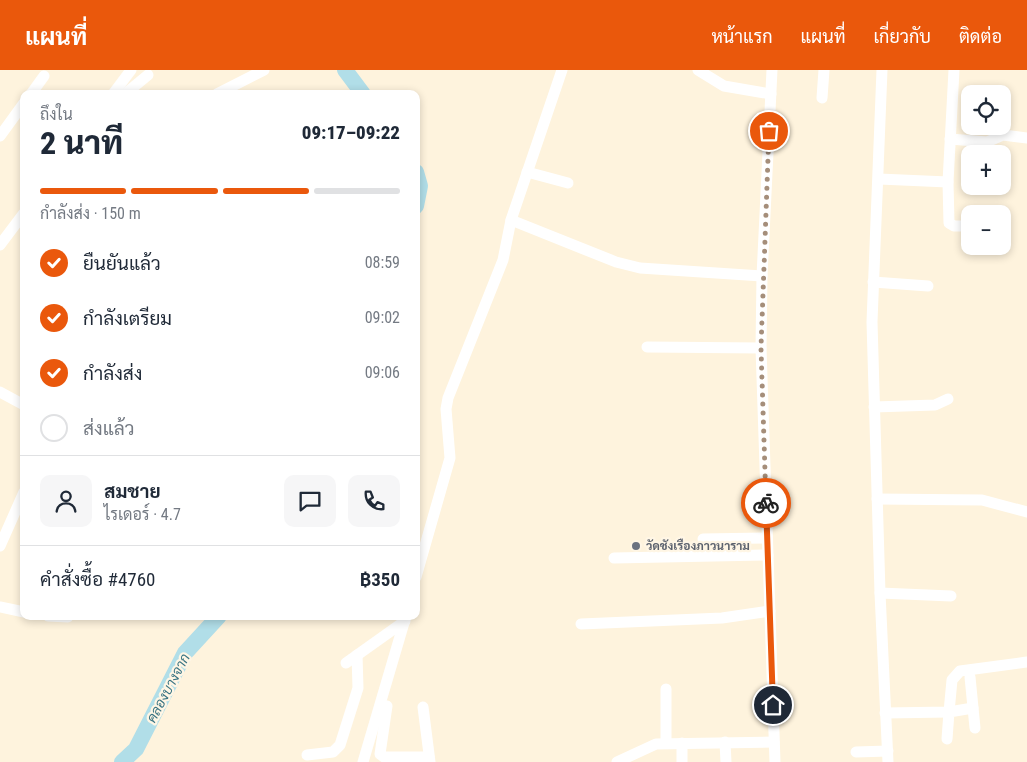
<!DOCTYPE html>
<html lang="th">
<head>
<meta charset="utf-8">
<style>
	:root { --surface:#fff; --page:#f6f6f7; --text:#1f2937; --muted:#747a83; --line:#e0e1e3; --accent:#ea580c }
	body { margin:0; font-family:"Roboto Condensed",Sarabun,sans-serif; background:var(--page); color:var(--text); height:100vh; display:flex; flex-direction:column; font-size:19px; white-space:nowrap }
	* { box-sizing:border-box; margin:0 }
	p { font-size:16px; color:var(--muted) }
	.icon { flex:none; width:28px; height:28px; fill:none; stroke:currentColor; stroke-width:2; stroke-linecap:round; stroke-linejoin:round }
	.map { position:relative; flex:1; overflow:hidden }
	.drawer { position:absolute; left:20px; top:20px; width:400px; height:530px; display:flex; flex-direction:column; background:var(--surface); border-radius:10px; box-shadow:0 2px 8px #0003 }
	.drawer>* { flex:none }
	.controls { position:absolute; left:961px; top:15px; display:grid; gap:10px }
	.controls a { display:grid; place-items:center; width:50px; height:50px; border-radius:10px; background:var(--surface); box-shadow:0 2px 8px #0003; font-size:25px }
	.pin { position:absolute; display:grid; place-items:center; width:42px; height:42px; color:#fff; margin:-21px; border:2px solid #fff; border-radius:50%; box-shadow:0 1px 5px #0007 }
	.courier { position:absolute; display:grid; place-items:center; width:50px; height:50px; margin:-25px; border:4px solid #ea580c; border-radius:50%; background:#fff; color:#222; box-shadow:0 1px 6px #0007 }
	.overview em { font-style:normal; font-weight:800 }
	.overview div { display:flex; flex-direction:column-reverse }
	.overview { display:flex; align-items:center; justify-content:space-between; height:85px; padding:0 20px }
	h1 { font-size:32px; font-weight:800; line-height:38px }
	.bar { display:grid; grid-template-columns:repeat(4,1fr); gap:8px 5px; align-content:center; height:60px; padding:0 20px }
	.bar i { height:6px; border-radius:4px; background:var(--line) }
	.bar .on { background:var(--accent) }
	.bar p { grid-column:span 4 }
	.line { display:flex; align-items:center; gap:12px; padding:0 20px; border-top:1px solid var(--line) }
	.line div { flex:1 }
	.round { display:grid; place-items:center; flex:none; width:52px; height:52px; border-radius:10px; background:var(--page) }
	ol { padding:0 20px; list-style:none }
	li { display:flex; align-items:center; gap:15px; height:55px }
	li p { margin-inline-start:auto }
	li .icon { padding:5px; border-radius:50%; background:var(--accent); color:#fff; stroke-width:4 }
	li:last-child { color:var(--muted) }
	li i { width:28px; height:28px; border:2px solid var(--line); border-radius:50% }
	header { display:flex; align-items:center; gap:30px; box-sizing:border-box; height:70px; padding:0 25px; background:var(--accent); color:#fff }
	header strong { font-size:24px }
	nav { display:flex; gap:28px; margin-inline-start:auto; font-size:18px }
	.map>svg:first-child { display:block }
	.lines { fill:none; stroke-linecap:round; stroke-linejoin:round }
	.river { stroke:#b1dee8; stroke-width:16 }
	.minor { stroke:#fff; stroke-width:11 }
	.done { stroke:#a58e7a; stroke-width:5; stroke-dasharray:0 9 }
	.route { stroke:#ea580c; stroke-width:6 }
	.worship-dot { fill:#6b7280; stroke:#fff6e5; stroke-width:2 }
	.labels { text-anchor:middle; stroke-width:4.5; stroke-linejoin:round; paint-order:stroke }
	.worship-label { font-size:12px; font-weight:bold; fill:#5b616d; stroke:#fff6e5; text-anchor:start }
	.water-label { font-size:14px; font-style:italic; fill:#3a7483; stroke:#fff6e5 }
</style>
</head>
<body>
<header>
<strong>แผนที่</strong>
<nav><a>หน้าแรก</a><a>แผนที่</a><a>เกี่ยวกับ</a><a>ติดต่อ</a></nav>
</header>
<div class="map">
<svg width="1027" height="692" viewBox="0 0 1027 692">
	<rect width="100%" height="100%" fill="#fef3dd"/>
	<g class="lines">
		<!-- river -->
		<g class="river">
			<path d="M345,0L363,24"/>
			<path d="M416,102L420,116L416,136"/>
			<path d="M122,692L136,679L185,583L219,546"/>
		</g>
		<!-- minor -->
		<g class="minor">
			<path d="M562,0L511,150L616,192L640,198L762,206"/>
			<path d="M698,0L724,16L771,24"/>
			<path d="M772,0L762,206L761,278L775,692"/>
			<path d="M882,0L872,252L880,523L888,692"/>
			<path d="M31,24L44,6"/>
			<path d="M113,24L131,0"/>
			<path d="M125,24L148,5"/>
			<path d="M217,24L264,0"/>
			<path d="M822,28L824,0"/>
			<path d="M0,66L24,33"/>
			<path d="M950,69L987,72L1003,65L1027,68"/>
			<path d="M527,102L568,113"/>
			<path d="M879,109L948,112L954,0"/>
			<path d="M948,112L949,153L954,156H970"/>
			<path d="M0,175L24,143"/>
			<path d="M873,212L928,216"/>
			<path d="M647,277L761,278"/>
			<path d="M0,322L24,335"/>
			<path d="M874,337L935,335L948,329"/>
			<path d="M877,429L982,430L1027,442"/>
			<path d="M703,469L767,468"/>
			<path d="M0,476L24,422"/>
			<path d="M614,488L768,485"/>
			<path d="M416,507L450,388L446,339L448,328L503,190L511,150"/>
			<path d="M880,523L951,526"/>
			<path d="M0,537L24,542"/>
			<path d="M48,546L68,547"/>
			<path d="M581,554L722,548L770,541"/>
			<path d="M346,593L405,551"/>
			<path d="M970,607L975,658"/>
			<path d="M666,619V673"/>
			<path d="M387,636L380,684L384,687H429"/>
			<path d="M423,637L430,692"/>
			<path d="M885,643L949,642L952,610L960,601L1027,592"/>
			<path d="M947,669L949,642L973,638"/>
			<path d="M725,672L726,692"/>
			<path d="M682,673V692"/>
			<path d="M856,682L888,681"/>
			<path d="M307,685L333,682L340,675L358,618L357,585"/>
			<path d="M363,692L406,546"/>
			<path d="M617,692L656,674L774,672"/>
		</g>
	</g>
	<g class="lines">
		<!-- done -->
		<path class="done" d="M766,433L761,278L769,61"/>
		<!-- route -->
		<path class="route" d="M766,433L773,635"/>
	</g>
	<!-- markers -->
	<circle class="worship-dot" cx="636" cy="476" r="5"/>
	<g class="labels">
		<!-- worship labels -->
		<g class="worship-label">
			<text x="646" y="480">วัดชังเรืองภาวนาราม</text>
		</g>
		<!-- water labels -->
		<g class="water-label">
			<text transform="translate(168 618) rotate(-62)" y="5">คลองบางจาก</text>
		</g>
	</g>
</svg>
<div class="controls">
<a><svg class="icon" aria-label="locate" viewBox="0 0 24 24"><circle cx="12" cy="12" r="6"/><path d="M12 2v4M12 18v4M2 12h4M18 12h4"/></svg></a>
<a>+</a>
<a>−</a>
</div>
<div class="pin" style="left:769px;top:61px;background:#ea580c"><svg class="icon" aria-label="bag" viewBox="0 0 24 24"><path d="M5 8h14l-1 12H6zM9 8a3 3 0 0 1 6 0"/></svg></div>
<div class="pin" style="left:773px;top:635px;background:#1f2937"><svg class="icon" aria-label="home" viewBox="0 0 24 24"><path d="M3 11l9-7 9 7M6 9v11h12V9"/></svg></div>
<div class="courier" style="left:766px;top:433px"><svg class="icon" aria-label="bike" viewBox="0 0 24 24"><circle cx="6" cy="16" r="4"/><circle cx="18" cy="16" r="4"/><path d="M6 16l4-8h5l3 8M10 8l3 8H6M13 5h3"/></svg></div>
<section class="drawer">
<div class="overview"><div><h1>2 นาที</h1><p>ถึงใน</p></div><em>09:17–09:22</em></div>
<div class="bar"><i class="on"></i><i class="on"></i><i class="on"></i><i></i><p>กำลังส่ง · 150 m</p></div>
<ol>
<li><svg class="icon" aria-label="check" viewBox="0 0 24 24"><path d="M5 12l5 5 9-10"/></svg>ยืนยันแล้ว<p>08:59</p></li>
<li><svg class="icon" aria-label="check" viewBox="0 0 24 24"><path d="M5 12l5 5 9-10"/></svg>กำลังเตรียม<p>09:02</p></li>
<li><svg class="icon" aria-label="check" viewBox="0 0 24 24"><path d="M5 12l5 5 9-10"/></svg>กำลังส่ง<p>09:06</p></li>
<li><i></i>ส่งแล้ว</li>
</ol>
<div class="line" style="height:90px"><a class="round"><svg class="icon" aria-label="person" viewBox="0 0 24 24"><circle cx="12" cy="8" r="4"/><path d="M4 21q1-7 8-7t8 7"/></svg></a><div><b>สมชาย</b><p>ไรเดอร์ · 4.7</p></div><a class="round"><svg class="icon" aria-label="chat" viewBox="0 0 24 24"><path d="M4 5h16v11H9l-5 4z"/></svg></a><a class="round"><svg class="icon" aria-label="phone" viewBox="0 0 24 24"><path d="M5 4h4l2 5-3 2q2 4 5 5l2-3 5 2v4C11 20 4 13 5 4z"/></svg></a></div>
<div class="line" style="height:65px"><div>คำสั่งซื้อ #4760</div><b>฿350</b></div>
</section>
</div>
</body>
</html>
